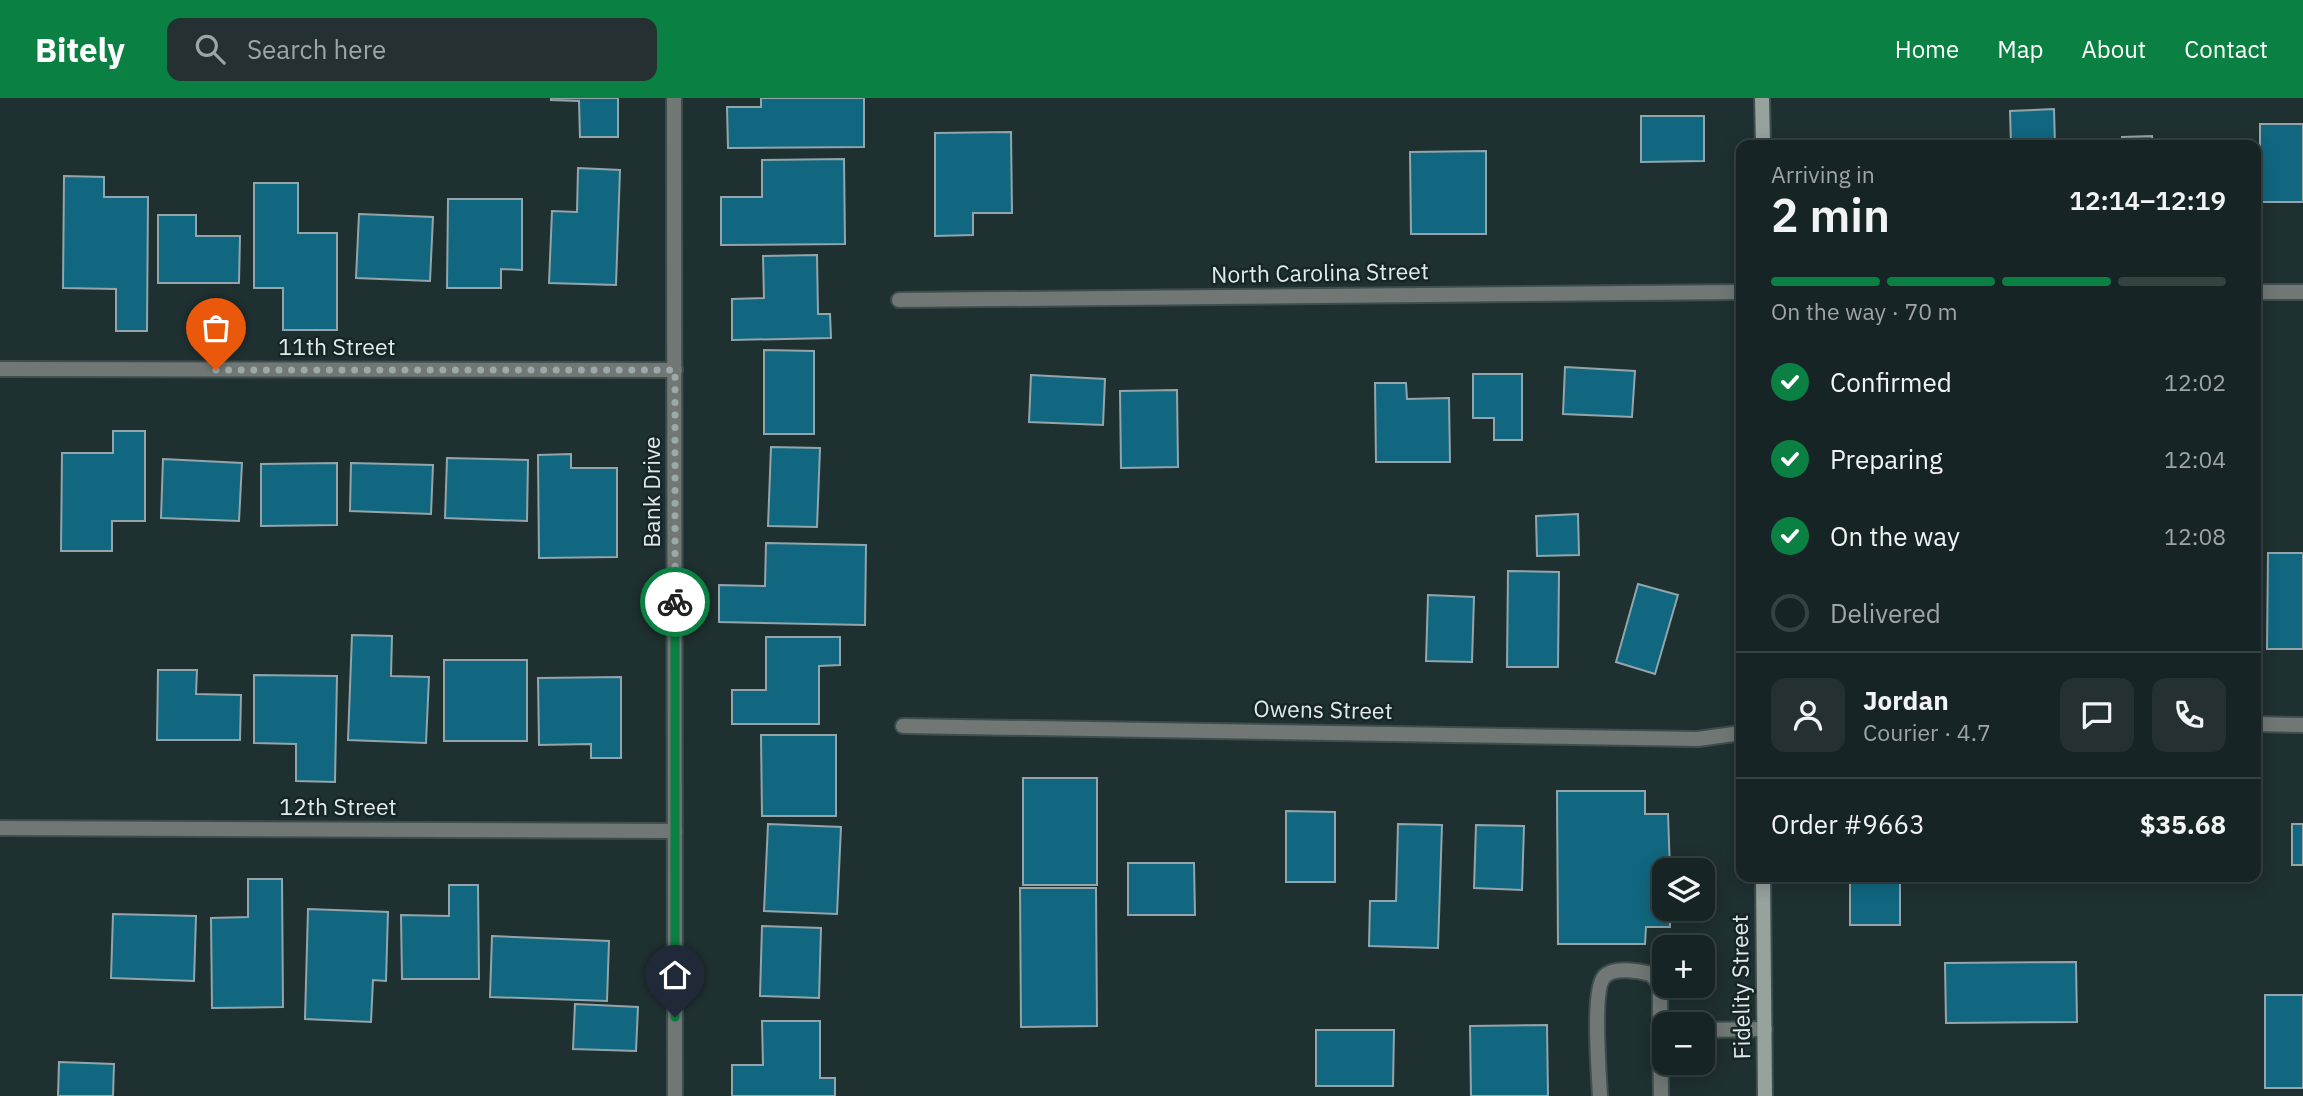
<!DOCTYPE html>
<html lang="en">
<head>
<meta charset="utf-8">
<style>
	:root { --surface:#172425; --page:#243032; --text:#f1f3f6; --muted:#9ea4a7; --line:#364142; --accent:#0b8043 }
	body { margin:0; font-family:"IBM Plex Sans",sans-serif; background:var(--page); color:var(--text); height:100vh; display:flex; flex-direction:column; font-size:26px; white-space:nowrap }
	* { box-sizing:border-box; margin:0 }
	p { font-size:23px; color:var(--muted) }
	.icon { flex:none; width:38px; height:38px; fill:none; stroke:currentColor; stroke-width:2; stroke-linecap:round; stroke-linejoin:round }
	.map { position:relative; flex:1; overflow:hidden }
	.drawer { position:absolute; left:1736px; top:42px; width:525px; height:742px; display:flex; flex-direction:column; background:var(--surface); border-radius:14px; box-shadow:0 4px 18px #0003,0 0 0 2px var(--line) }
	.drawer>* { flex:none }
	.fabs { position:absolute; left:1652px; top:760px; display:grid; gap:14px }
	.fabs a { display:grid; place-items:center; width:63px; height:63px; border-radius:14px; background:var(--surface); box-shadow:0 4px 18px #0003,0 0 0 2px var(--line); font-size:35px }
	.pin { position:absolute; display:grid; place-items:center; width:60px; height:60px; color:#fff; margin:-72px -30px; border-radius:50% 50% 50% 0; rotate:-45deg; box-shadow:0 0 7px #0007 }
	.pin .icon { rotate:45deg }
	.courier { position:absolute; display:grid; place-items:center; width:70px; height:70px; margin:-35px; border:5px solid #0b8043; border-radius:50%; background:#fff; color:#222; box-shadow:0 2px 9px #0007 }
	.head em { font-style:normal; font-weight:600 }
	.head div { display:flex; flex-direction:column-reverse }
	.head { display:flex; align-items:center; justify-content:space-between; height:119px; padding:0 35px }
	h1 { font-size:46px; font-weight:600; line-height:52px }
	.bar { display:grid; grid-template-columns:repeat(4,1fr); gap:10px 7px; align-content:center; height:84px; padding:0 35px }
	.bar i { height:9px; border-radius:5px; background:var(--line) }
	.bar .active { background:var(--accent) }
	.bar p { grid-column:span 4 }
	.line { display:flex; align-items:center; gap:18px; padding:0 35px; border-top:2px solid var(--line) }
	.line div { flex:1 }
	.round { display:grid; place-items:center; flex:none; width:74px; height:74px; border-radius:14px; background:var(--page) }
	ol { padding:0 35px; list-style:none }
	li { display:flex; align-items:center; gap:21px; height:77px }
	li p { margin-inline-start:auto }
	li .icon { padding:7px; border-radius:50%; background:var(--accent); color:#fff; stroke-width:4 }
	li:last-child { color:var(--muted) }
	li i { width:38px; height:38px; border:4px solid var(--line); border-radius:50% }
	header { display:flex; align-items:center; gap:42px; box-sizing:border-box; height:98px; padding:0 35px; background:var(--accent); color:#fff }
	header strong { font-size:33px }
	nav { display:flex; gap:38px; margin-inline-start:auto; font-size:24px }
	.search { width:490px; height:63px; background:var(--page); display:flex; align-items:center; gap:18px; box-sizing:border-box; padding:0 24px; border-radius:14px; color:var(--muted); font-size:26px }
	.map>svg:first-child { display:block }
	.building { fill:#10677f; stroke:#93a5ab; stroke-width:2 }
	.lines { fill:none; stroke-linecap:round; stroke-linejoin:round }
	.lane-casing { stroke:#3e4e4f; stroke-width:18 }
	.street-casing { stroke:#3e4e4f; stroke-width:18 }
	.secondary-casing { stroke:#3e4e4f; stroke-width:18 }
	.lane { stroke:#707775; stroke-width:14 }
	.street { stroke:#707775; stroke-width:14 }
	.secondary { stroke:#96a29e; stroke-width:14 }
	.done { stroke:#9ca9a9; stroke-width:7; stroke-dasharray:0 12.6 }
	.route { stroke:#0b8043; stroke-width:9 }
	.labels { text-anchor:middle; stroke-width:5; stroke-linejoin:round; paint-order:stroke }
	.street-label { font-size:23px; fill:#e0eaea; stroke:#162627 }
</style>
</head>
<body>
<header>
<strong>Bitely</strong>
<div class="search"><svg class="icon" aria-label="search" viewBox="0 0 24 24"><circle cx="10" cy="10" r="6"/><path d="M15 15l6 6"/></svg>Search here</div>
<nav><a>Home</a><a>Map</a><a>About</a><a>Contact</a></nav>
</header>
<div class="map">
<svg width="2303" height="998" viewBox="0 0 2303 998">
	<rect width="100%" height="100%" fill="#1f3031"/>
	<!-- building -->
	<g class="building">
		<path d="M551,0H618V39H580L579,3L551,2Z"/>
		<path d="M761,0H864V49L728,50L727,9H761Z"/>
		<path d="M2054,11L2055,47H2011L2010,13Z"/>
		<path d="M1641,18H1704V63L1641,64Z"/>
		<rect x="2260" y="26" width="43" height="78"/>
		<path d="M1011,34L1012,115H973V137L935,138V35Z"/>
		<path d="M2152,38L2153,47H2122V39Z"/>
		<path d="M1486,53V136H1411L1410,54Z"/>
		<path d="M844,61L845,146L721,147V99H762V62Z"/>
		<path d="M578,70L620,72L616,187L549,185L552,113L577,114Z"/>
		<path d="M64,78L104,79V99H148L147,233H116V191L63,190Z"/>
		<path d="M254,85H298V135H337V232H283V190H254Z"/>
		<path d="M448,101H522V172L501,171V190H447Z"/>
		<path d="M359,116L433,119L430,183L356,180Z"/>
		<path d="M158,117H196V138H240L239,185H158Z"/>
		<path d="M817,157L818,216H830L831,240L732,242V201L764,200L763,158Z"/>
		<path d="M764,252L814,253V336H764Z"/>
		<path d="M1565,269L1635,273L1632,319L1563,316Z"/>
		<path d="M1473,276H1522V342H1494V320H1473Z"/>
		<path d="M1031,277L1105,281L1103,327L1029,324Z"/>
		<path d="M1375,285H1406L1407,301L1449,300L1450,364H1376Z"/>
		<path d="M1177,292L1178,369L1121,370L1120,293Z"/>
		<path d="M113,333H145V423H112V453H61L62,355H113Z"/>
		<path d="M771,349L820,350L817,429L768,428Z"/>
		<path d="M571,356V370H617V459L539,460L538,357Z"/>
		<path d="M447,360L528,362L527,423L445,420Z"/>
		<path d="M163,361L242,365L239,423L161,420Z"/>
		<path d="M337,365V427L261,428V366Z"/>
		<path d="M351,365L433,367L431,416L350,413Z"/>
		<path d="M1578,416L1579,457L1537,458L1536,418Z"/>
		<path d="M766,445L866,447L865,527L719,524V487L765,488Z"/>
		<path d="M2268,455H2303V551H2267Z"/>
		<path d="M1508,473L1559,474L1558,569H1507Z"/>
		<path d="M1638,486L1678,497L1655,576L1616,564Z"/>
		<path d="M1428,497L1474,499L1472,564L1426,563Z"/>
		<path d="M352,537L392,538L391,578L429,579L426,645L348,642Z"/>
		<path d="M766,539H840V567L819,568V626H732V592H766Z"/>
		<rect x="444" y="562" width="83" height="81"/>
		<path d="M158,572H197L196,596L241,597L240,642H157Z"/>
		<path d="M254,577L337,578L335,684L296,683V646L254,645Z"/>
		<path d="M621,579V660H591V646L539,647L538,580Z"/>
		<path d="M761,637H836V718H762Z"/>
		<rect x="1023" y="680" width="74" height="107"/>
		<path d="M1557,693H1645V716H1668L1670,772H1664V810H1670V829H1646L1645,846H1558Z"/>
		<path d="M1286,713L1335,714V784H1286Z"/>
		<path d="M768,726L841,729L837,816L764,813Z"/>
		<path d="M1398,726L1442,727L1438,850L1369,848L1370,803H1396Z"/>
		<rect x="2292" y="726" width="11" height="41"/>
		<path d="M1476,727L1524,728L1522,792L1474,790Z"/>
		<path d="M1128,765H1194L1195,817H1128Z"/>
		<rect x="1850" y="779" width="50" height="48"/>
		<path d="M248,781H282L283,909L212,910L211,820L248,819Z"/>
		<path d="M449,787H478L479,881H402L401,817L449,818Z"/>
		<path d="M1020,790H1096L1097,928L1021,929Z"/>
		<path d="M308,811L388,814L386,883L373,882L371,924L305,921Z"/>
		<path d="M113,816L196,818L194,883L111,880Z"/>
		<path d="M762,828L821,830L819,900L760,898Z"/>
		<path d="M492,838L609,843L607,903L490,899Z"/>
		<path d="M2076,864L2077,924L1946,925L1945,865Z"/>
		<rect x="2265" y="897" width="38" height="93"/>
		<path d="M575,906L638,909L636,953L573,951Z"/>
		<path d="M762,923H820V980H835V998H732V967H763Z"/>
		<path d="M1547,927L1548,998H1471L1470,928Z"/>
		<path d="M1316,932H1394L1393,988H1316Z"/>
		<path d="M59,964L114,966L113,998H58Z"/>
	</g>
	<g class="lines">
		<defs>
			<g id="lane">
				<path d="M1703,932L1765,931"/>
				<path d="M1660,933L1661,998"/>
				<path d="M1600,998C1599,977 1592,892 1604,879C1613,868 1640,873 1651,876L1660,886V933H1664"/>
			</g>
			<g id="street">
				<path d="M674,0L675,998"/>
				<path d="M2256,194H2303"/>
				<path d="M899,202L1741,194"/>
				<path d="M0,271L675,272"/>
				<path d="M2256,626L2303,627"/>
				<path d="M903,628L1698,641L1741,635"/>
				<path d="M0,730L675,733"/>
			</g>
			<g id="secondary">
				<path d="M1762,0L1763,47"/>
				<path d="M1763,779L1765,998"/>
			</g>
		</defs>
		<!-- lane casing -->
		<use href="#lane" class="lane-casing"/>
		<!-- street casing -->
		<use href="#street" class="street-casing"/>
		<!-- secondary casing -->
		<use href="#secondary" class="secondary-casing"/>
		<!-- lane -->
		<use href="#lane" class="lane"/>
		<!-- street -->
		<use href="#street" class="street"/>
		<!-- secondary -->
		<use href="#secondary" class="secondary"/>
	</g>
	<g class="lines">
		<!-- done -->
		<path class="done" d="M216,272H675V504"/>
		<!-- route -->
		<path class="route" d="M675,504V919"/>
	</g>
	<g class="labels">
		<!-- street labels -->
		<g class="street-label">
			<text transform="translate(1320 175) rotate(-1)" y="8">North Carolina Street</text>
			<text x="337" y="257">11th Street</text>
			<text transform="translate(652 394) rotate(-90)" y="8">Bank Drive</text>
			<text transform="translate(1323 612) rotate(1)" y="8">Owens Street</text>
			<text x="338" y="717">12th Street</text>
			<text transform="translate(1741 889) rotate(-91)" y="8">Fidelity Street</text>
		</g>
	</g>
</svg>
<div class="fabs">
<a><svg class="icon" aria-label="layers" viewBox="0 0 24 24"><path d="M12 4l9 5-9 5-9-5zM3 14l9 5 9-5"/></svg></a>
<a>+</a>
<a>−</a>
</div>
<div class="pin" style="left:216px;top:272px;background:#ea580c"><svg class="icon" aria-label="bag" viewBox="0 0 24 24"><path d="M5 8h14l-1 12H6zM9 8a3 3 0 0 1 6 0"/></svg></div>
<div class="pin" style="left:675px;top:919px;background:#1f2937"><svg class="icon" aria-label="home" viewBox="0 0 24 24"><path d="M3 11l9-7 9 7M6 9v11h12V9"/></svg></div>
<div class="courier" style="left:675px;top:504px"><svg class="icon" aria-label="bike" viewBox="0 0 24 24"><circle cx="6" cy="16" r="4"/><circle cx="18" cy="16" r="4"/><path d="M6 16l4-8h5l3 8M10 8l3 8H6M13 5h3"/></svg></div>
<section class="drawer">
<div class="head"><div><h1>2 min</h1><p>Arriving in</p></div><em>12:14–12:19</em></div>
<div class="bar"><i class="active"></i><i class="active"></i><i class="active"></i><i></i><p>On the way · 70 m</p></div>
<ol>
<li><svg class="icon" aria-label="check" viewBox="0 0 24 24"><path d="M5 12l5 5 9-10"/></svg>Confirmed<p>12:02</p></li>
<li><svg class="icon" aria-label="check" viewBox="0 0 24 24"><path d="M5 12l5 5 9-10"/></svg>Preparing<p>12:04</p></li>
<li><svg class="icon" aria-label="check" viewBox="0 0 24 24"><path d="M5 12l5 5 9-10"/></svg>On the way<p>12:08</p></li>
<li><i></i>Delivered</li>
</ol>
<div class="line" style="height:126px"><a class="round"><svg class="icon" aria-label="person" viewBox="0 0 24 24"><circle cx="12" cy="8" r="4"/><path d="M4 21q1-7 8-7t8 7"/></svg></a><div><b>Jordan</b><p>Courier · 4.7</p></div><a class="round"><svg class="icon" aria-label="chat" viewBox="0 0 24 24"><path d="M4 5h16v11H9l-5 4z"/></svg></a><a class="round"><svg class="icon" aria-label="phone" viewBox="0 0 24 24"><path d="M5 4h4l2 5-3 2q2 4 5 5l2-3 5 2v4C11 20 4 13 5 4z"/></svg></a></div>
<div class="line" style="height:91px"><div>Order #9663</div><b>$35.68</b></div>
</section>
</div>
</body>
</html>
